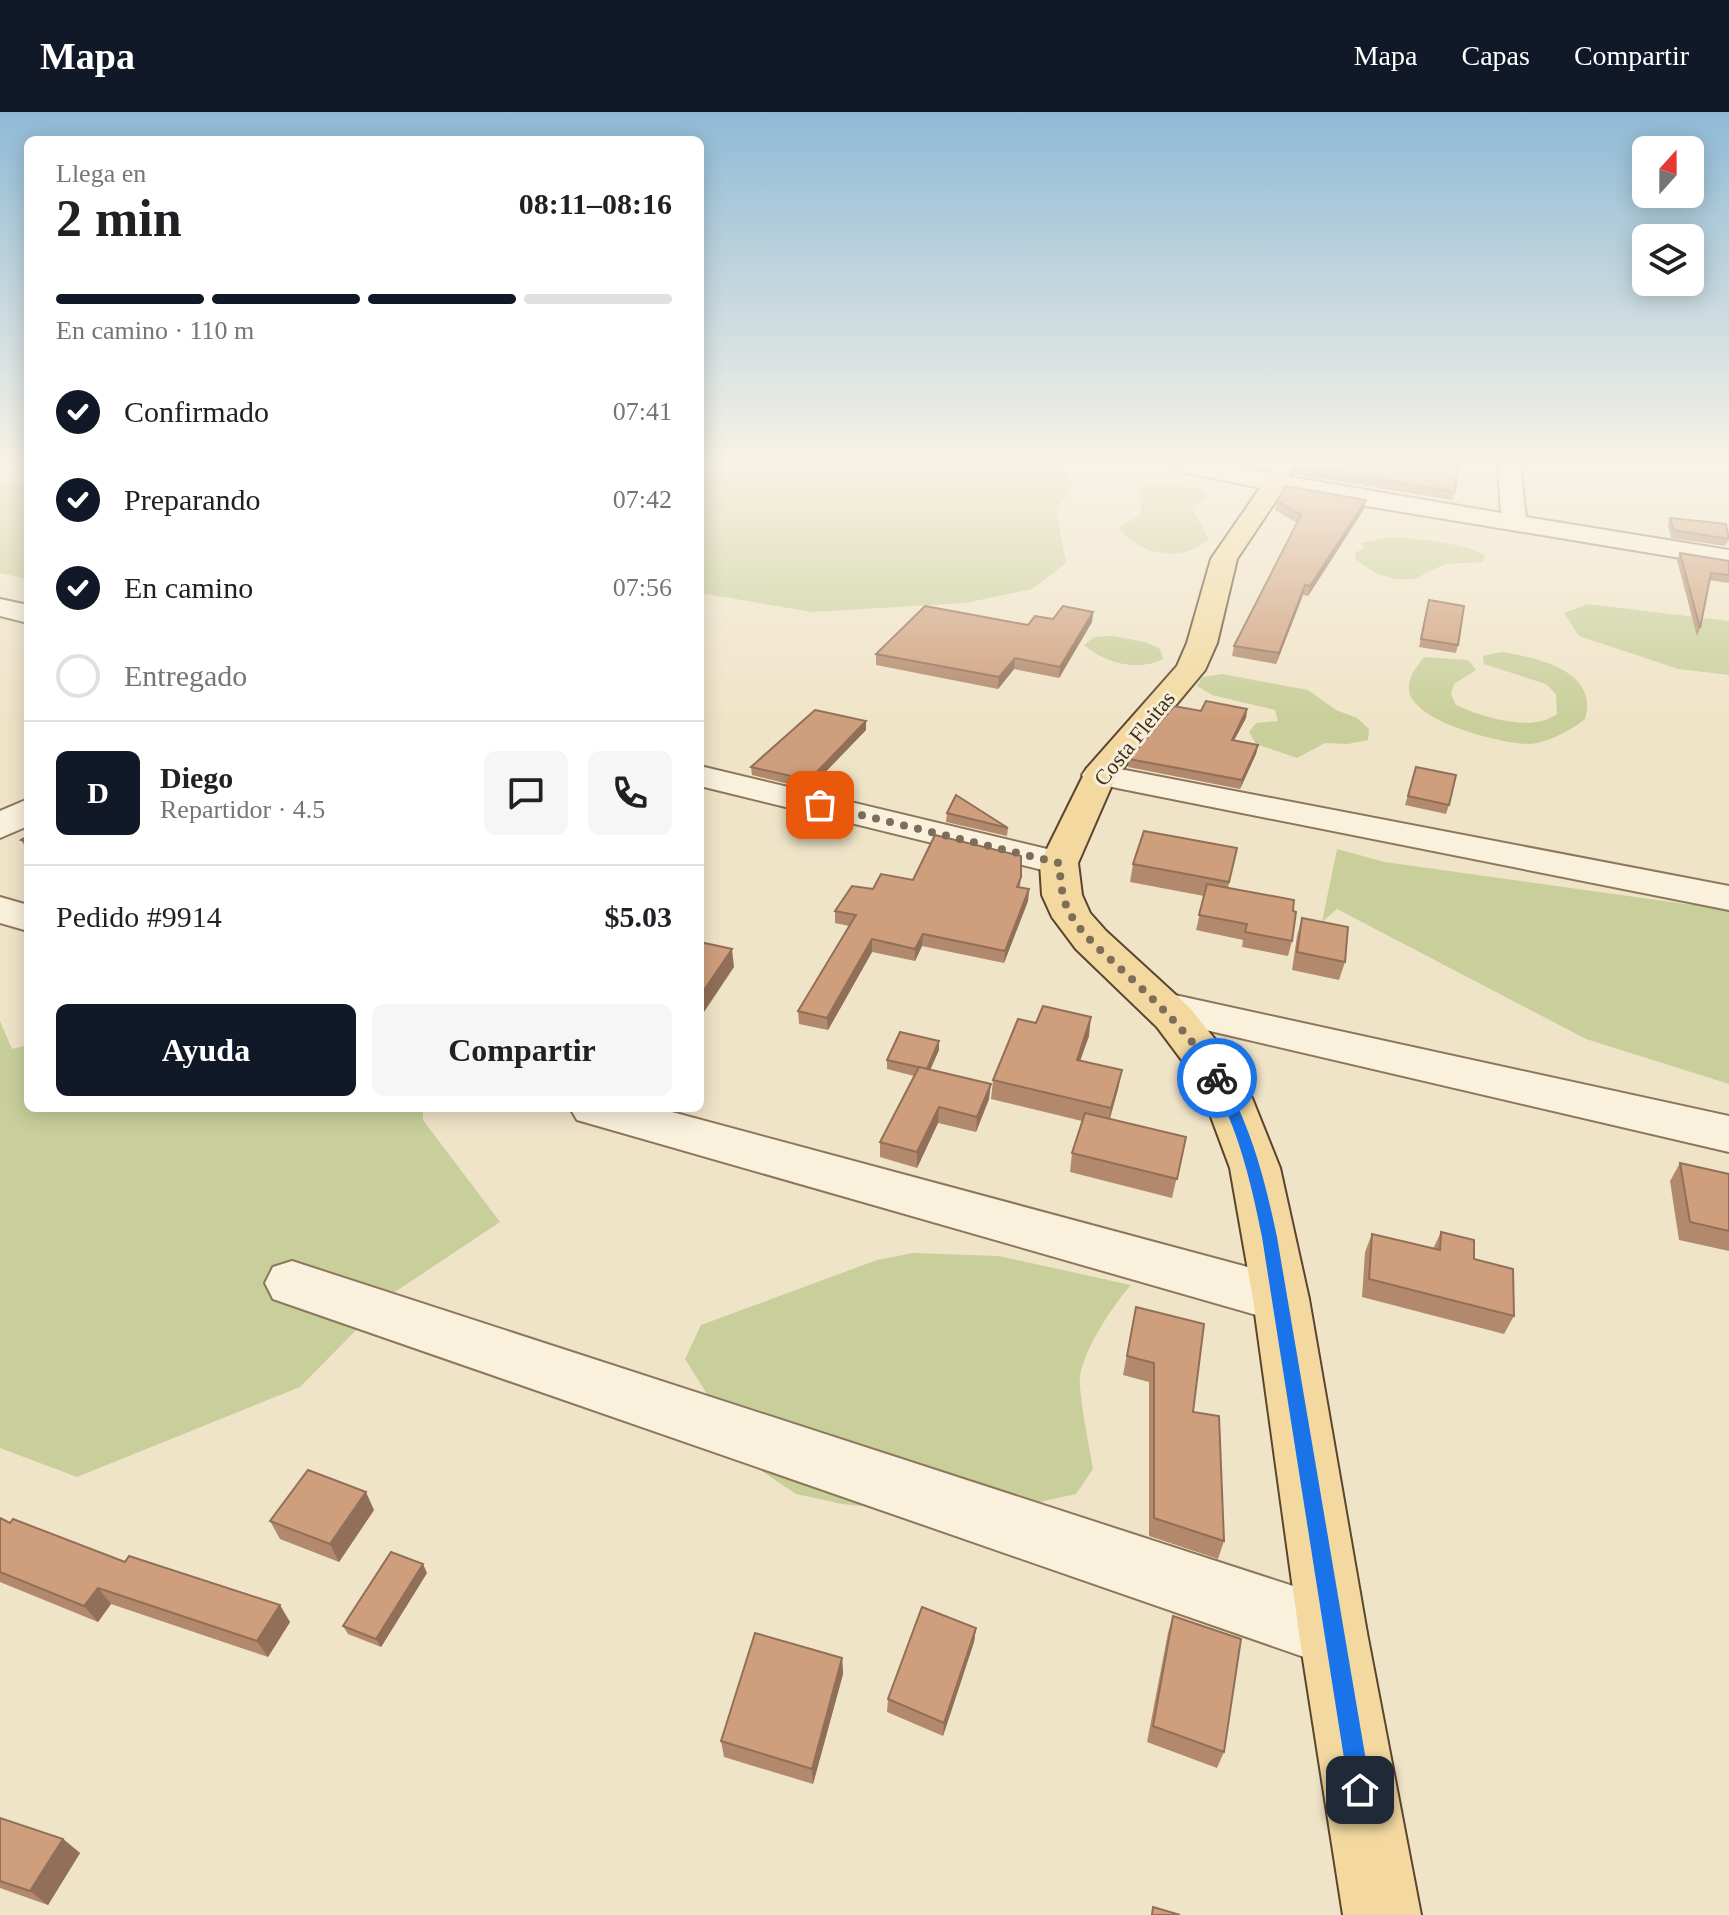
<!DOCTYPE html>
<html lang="es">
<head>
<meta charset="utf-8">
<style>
	:root { --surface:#fff; --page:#f6f6f6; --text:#202124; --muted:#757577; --line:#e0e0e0; --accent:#111827 }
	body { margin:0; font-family:"Times New Roman",serif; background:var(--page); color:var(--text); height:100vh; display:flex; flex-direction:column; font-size:30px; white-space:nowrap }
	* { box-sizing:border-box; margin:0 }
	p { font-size:26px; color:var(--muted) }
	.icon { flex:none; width:44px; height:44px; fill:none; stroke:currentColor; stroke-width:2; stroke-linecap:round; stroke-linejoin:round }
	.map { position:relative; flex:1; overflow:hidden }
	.details { position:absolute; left:24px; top:24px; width:680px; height:976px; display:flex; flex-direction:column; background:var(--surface); border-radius:12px; box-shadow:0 4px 20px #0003 }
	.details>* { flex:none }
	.needle { width:52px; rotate:21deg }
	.buttons { position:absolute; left:1632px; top:24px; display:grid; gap:16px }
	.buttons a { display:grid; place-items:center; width:72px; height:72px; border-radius:12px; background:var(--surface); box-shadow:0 4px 20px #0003; font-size:40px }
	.pin { position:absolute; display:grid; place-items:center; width:68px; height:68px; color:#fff; margin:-34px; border-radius:16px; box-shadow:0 4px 12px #0006 }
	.courier { position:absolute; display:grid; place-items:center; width:80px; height:80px; margin:-40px; border:6px solid #1a73e8; border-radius:50%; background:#fff; color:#222; box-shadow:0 2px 10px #0007 }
	.overview em { font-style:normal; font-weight:600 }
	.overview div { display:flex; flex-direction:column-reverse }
	.overview { display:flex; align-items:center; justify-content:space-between; height:136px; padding:0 32px }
	h1 { font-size:52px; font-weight:600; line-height:60px }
	.bar { display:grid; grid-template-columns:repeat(4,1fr); gap:12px 8px; align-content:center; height:96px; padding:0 32px }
	.bar i { height:10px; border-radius:6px; background:var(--line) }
	.bar .selected { background:var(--accent) }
	.bar p { grid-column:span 4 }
	.line { display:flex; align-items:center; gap:20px; padding:0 32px; border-top:2px solid var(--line) }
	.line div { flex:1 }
	.round { display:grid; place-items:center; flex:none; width:84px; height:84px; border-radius:12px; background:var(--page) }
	ol { padding:0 32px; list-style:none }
	li { display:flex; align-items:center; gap:24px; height:88px }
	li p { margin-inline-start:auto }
	li .icon { padding:8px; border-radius:50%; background:var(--accent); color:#fff; stroke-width:4 }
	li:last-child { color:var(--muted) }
	li i { width:44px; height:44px; border:4px solid var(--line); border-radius:50% }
	.button { display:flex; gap:16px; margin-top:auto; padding:16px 32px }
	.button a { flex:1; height:92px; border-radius:12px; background:var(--accent); color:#fff; font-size:32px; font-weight:600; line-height:92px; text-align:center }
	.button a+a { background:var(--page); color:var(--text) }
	header { display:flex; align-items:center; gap:48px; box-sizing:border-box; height:112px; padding:0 40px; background:var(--accent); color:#fff }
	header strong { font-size:38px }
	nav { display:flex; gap:44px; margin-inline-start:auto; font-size:28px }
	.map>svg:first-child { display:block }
	.green { fill:#c9cf9b }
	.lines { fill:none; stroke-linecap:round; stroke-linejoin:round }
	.minor-casing { stroke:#8d765c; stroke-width:4 }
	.major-casing { stroke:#5b4430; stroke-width:4 }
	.minor { fill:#faf1dc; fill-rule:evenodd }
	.major { fill:#f3d9a0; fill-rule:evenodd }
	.wall { fill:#b2896c }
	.shaded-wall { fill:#916f58 }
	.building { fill:#cf9f7d; stroke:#916f58; stroke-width:2 }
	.route { fill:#1a73e8 }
	.done { stroke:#7c6e5b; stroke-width:8; stroke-dasharray:0 14.4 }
	.labels { text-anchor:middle; stroke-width:6; stroke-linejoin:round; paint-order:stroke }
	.street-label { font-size:22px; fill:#3d2e20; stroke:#f7eed8 }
</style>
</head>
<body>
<header>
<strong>Mapa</strong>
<nav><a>Mapa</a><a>Capas</a><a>Compartir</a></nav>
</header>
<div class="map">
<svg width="1729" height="1803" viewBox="0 0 1729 1803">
	<rect width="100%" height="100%" fill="#f0e4c8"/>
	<!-- green -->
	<g class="green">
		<path d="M700,353H1062L1074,373L1056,397L1066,451L1032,477L965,491L812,500L700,481Z"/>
		<path d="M28,372V467L0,461V374Z"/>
		<path d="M1164,373L1198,376L1207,385L1191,395L1209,427C1182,451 1143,444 1120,418L1123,412L1141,403L1140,379L1147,374Z"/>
		<path d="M1388,425C1412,426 1469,431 1485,444L1482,450L1445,452L1414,467H1396L1377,462L1355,447L1356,440L1365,436L1361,431Z"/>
		<path d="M1588,492L1729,509V563L1678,557L1579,524L1564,501Z"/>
		<path d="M1113,524L1145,530L1160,537L1163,547C1138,560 1104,551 1084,533L1094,525Z"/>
		<path d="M1501,540C1535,545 1600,558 1585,607C1572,618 1545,632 1528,632C1502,632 1411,609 1409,578C1408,564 1416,556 1424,545L1468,548L1476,558L1454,572L1451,582L1456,593C1482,605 1532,621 1557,602L1556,582L1546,572L1484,552L1483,544Z"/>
		<path d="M1222,562L1308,578L1336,598L1357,606L1369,617L1368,628L1348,632L1325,631L1297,646L1256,632L1249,620L1256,611L1278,609L1275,598L1212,583L1197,574L1202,565Z"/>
		<path d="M1337,737L1385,750L1729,798V972L1586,927L1337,797L1322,810Z"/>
		<path d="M0,909L12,937L28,933V996H423V1008L500,1110L392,1182L300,1275L77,1365L0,1336Z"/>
		<path d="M913,1141L999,1144L1131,1173C1112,1195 1085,1235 1080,1264C1078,1281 1090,1337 1093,1357L1076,1382L971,1405L842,1392L796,1382L751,1352L685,1247L701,1213L877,1148Z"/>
	</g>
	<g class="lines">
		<defs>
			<g id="minor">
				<path d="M1172,353H1221L1501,401L1498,353H1520L1526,405L1729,438V454L1276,379L1183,360Z"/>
				<path d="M0,487L28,493V511L0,504Z"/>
				<path d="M1099,653L1729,774V798L1087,670L1082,663L1087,656Z"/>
				<path d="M700,654L1072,743L1078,751L1072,759L1059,762L700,674Z"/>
				<path d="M28,687V714L0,726V699Z"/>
				<path d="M0,785L28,793V819L0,811Z"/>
				<path d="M1161,880L1729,1004V1040L1146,904L1139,894L1146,884Z"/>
				<path d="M570,996H657L1281,1164L1300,1171L1309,1187L1300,1203L1281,1210L577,1008Z"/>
				<path d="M292,1149L1333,1487L1357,1497L1367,1521L1357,1545L1333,1555L273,1187L265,1171L273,1155Z"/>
			</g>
			<path id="major" d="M1272,353H1295L1283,378L1237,447L1217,531L1205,558L1115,666L1078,751L1082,783L1090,801L1106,819L1189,895L1218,931L1252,986L1280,1056L1309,1187L1367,1521L1421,1803H1343L1299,1521L1253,1187L1230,1056L1204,986L1184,951L1157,915L1076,837L1052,805L1042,783L1040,751L1087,656L1177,554L1187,531L1211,447L1260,376Z"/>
		</defs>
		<!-- minor casing -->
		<use href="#minor" class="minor-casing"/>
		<!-- major casing -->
		<use href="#major" class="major-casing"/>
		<!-- minor -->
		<use href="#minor" class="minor"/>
		<!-- major -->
		<use href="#major" class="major"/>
	</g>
	<!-- wall -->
	<g class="wall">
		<path d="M1232,353H1269L1266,358Z"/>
		<path d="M1296,353L1455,380L1452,388L1294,362Z"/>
		<path d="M1277,389L1364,397L1308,484L1303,483L1276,552L1232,544L1234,534L1297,411L1275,398Z"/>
		<path d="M1670,406L1729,427L1725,434L1671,426L1668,413Z"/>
		<path d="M1680,441L1729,449V471L1709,468L1700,516L1697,524L1677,448Z"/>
		<path d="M1429,488L1458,533L1456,541L1419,535Z"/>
		<path d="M1093,500L1092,510L1059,566L1014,557L998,577L876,553V542Z"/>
		<path d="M1247,597L1246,606L1234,628L1258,633L1256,642L1240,677L1128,655L1129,647L1201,599Z"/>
		<path d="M866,618L809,677L752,663L751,655Z"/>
		<path d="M1416,655L1449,693L1446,702L1405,693Z"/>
		<path d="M947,701L1008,716L1007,724L946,710Z"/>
		<path d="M28,724V737L26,736L21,728Z"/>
		<path d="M1237,736L1228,776L1293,799L1292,829L1288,844L1242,835L1243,828L1196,818L1204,784L1130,770L1133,752Z"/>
		<path d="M1021,765L1020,775L1029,777L1028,789L1004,851L922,834L915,849L872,840L828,918L799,912L798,899L849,814L835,811V799L873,777L913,768Z"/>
		<path d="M1302,806L1345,850L1339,868L1292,858L1297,824Z"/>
		<path d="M1089,924L1080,948L1122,958L1118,977L1110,1007L1186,1025L1172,1086L1070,1060L1072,1041L1082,1009L991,987L993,968Z"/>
		<path d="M939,929V938L930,958L989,987L976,1020L938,1011L917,1056L880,1045V1030L914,964L887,957V948Z"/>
		<path d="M1680,1051L1729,1062V1139L1679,1128L1670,1069Z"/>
		<path d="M1441,1120L1474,1147L1514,1204L1504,1222L1362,1185L1365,1140L1372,1122L1433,1137Z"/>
		<path d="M1136,1195L1193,1300L1224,1429L1218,1447L1149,1424V1270L1123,1263Z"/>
		<path d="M374,1398L339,1450L280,1427L270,1409Z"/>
		<path d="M0,1406L10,1411L290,1510L268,1545L111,1492L98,1510L0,1470Z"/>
		<path d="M427,1461L381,1535L348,1522L343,1514Z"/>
		<path d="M1173,1504L1224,1640L1217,1656L1147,1630L1168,1521Z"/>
		<path d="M976,1516L974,1530L943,1624L887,1600L888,1587Z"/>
		<path d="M842,1546L843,1562L813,1672L724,1645L721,1629Z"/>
		<path d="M0,1706L63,1727L80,1741L48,1793L0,1776Z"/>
	</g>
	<!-- shaded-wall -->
	<g class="shaded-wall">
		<path d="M1366,388L1364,397L1308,484L1310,474Z"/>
		<path d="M1305,473L1303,483L1276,552L1279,541Z"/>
		<path d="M1093,500L1092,510L1059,566L1060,555Z"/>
		<path d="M1015,546L1014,557L998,577L999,565Z"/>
		<path d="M1247,597L1246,606L1230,636L1232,628Z"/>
		<path d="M866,609V618L809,677V668Z"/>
		<path d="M1258,633L1256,642L1240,677L1242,668Z"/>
		<path d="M1029,777L1028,789L1004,851L1005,839Z"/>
		<path d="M923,822L922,834L915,849V837Z"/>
		<path d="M872,827V840L828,918L827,906Z"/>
		<path d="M732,837L734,855L700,906V884Z"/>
		<path d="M1091,905L1089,924L1074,966L1077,948Z"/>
		<path d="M939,929V938L926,967V957Z"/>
		<path d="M1122,958L1118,977L1107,1015L1111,996Z"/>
		<path d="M991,972L989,987L976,1020L977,1005Z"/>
		<path d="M939,995L938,1011L917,1056V1040Z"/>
		<path d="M366,1380L374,1398L339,1450L330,1432Z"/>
		<path d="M423,1452L427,1461L381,1535L376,1527Z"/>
		<path d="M98,1476L111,1492L98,1510L84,1494Z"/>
		<path d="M280,1493L290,1510L268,1545L257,1529Z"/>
		<path d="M976,1516L974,1530L943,1624L944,1611Z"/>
		<path d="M842,1546L843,1562L813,1672L812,1657Z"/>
		<path d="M63,1727L80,1741L48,1793L30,1779Z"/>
	</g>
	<!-- building -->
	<g class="building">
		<path d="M1296,353H1459L1455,380Z"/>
		<path d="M1285,374L1366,388L1310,474L1305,473L1279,541L1234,534L1301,403L1277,389Z"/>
		<path d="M1670,406L1726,412L1729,427L1674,418Z"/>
		<path d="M1680,441L1729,449V463L1711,461L1700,516Z"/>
		<path d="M1429,488L1464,494L1458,533L1421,527Z"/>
		<path d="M925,494L1028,513L1035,504L1053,507L1063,494L1093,500L1060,555L1015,546L999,565L876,542Z"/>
		<path d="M1206,589L1247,597L1232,628L1258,633L1242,668L1129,647L1174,594L1201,599Z"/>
		<path d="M815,598L866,609L809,668L751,655Z"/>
		<path d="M1416,655L1456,663L1449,693L1408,684Z"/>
		<path d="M956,683L1008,716L947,701Z"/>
		<path d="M1144,719L1237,736L1229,770L1133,752Z"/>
		<path d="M935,723L1021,744V765L1017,775L1029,777L1005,839L923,822L915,837L872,827L827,906L798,899L856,803L835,799L852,774L873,777L881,762L913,768Z"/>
		<path d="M28,724V730L21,728Z"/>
		<path d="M1207,772L1294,788L1293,799L1296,800L1292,829L1245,820L1247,812L1199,803Z"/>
		<path d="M1302,806L1348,815L1345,850L1297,840Z"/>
		<path d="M700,830L732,837L700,884Z"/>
		<path d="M1043,894L1091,905L1077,948L1122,958L1111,996L993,968L1018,907L1036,911Z"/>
		<path d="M900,920L939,929L927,957L887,948Z"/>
		<path d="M919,955L991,972L977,1005L939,995L917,1040L880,1030Z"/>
		<path d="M1085,1001L1186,1025L1177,1067L1072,1041Z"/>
		<path d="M1680,1051L1729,1062V1119L1690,1110Z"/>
		<path d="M1441,1120L1474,1128V1147L1513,1157L1514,1204L1369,1167L1372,1122L1440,1138Z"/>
		<path d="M1136,1195L1204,1212L1193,1300L1219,1304L1224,1429L1154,1406V1251L1127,1244Z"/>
		<path d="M308,1358L366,1380L330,1432L270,1409Z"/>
		<path d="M0,1406L10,1411L13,1407L125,1450L129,1444L280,1493L257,1529L98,1476L84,1494L0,1460Z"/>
		<path d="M391,1440L423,1452L376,1527L343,1514Z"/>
		<path d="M922,1495L976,1516L944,1611L888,1587Z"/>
		<path d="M1173,1504L1241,1527L1224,1640L1153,1614Z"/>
		<path d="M755,1521L842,1546L812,1657L721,1629Z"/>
		<path d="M0,1706L63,1727L30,1779L0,1769Z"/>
		<path d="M1153,1795L1180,1803H1152Z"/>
	</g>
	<!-- sky -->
	<linearGradient id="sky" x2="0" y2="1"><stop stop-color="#8fbad6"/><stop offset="0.58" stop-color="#f8f3e6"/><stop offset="1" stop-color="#f8f3e6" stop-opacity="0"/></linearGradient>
	<rect width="1729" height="606" fill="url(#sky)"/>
	<!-- route -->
	<path class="route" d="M1217,961L1221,963C1251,1013 1265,1068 1277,1125L1371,1678L1368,1685L1360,1689L1352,1685L1349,1678L1262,1125C1251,1069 1238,1016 1210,966Z"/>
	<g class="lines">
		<!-- done -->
		<path class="done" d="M820,693L1059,751C1061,770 1061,788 1072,805C1085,826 1105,842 1123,859C1159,892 1192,924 1217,966"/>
	</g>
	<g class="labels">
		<!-- street labels -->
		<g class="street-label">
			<text transform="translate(1134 626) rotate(-51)" y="8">Costa Fleitas</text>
		</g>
	</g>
</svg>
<div class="buttons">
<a><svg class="needle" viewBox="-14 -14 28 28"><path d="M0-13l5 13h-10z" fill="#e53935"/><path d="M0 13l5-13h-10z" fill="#757577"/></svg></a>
<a><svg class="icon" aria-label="layers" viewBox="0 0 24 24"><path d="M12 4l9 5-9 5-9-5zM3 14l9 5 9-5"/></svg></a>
</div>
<div class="pin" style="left:820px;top:693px;background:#ea580c"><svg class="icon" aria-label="bag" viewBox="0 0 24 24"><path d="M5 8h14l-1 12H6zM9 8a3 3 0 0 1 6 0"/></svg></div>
<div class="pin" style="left:1360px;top:1678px;background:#1f2937"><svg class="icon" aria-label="home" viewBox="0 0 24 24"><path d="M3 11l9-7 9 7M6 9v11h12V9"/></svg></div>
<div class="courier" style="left:1217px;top:966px"><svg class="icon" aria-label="bike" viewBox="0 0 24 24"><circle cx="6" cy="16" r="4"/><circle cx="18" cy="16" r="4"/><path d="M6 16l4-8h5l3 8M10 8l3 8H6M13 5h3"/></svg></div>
<section class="details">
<div class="overview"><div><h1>2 min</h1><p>Llega en</p></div><em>08:11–08:16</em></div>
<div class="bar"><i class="selected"></i><i class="selected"></i><i class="selected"></i><i></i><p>En camino · 110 m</p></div>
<ol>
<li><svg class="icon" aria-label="check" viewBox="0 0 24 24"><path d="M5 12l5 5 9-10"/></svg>Confirmado<p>07:41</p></li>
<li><svg class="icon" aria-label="check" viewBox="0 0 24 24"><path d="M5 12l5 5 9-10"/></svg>Preparando<p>07:42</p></li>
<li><svg class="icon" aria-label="check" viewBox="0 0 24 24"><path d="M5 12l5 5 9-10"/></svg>En camino<p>07:56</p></li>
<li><i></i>Entregado</li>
</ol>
<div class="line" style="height:144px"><b class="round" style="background:var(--accent);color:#fff">D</b><div><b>Diego</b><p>Repartidor · 4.5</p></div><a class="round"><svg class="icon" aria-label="chat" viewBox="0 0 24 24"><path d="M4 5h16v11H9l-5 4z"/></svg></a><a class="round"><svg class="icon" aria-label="phone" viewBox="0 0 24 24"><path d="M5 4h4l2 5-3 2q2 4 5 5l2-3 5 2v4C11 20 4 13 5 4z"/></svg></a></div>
<div class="line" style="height:104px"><div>Pedido #9914</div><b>$5.03</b></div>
<div class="button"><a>Ayuda</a><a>Compartir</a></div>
</section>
</div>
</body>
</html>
